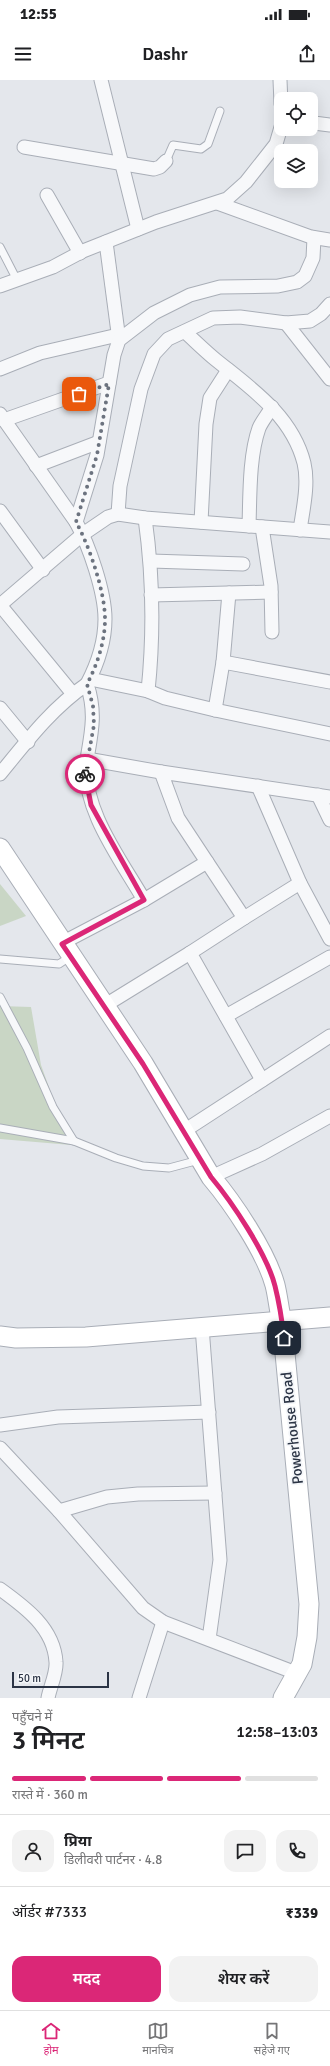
<!DOCTYPE html>
<html lang="hi">
<head>
<meta charset="utf-8">
<style>
	:root { --surface:#fff; --page:#f2f2f2; --text:#202124; --muted:#757577; --line:#e0e0e0; --accent:#db2777 }
	body { margin:0; font-family:Signika,"Noto Sans Devanagari",sans-serif; background:var(--page); color:var(--text); height:100vh; display:flex; flex-direction:column; font-size:15px; white-space:nowrap }
	* { box-sizing:border-box; margin:0 }
	p { font-size:13px; color:var(--muted) }
	.icon { flex:none; width:22px; height:22px; fill:none; stroke:currentColor; stroke-width:2; stroke-linecap:round; stroke-linejoin:round }
	.map { position:relative; height:1618px; overflow:hidden }
	.drawer { display:flex; flex-direction:column; background:var(--surface); flex:1 }
	.drawer>* { flex:none }
	.tools { position:absolute; left:274px; top:12px; display:grid; gap:8px }
	.tools a { display:grid; place-items:center; width:44px; height:44px; border-radius:8px; background:var(--surface); box-shadow:0 4px 16px #0002; font-size:20px }
	.scale { position:absolute; left:12px; bottom:10px; width:97px; box-sizing:border-box; padding-left:4px; border:2px solid #2b3445; border-top:0; font-size:11px; line-height:14px; white-space:nowrap; color:#2b3445; -webkit-text-stroke:3px #f4f6f9; paint-order:stroke }
	.pin { position:absolute; display:grid; place-items:center; width:34px; height:34px; color:#fff; margin:-17px; border-radius:8px; box-shadow:0 2px 6px #0006 }
	.courier { position:absolute; display:grid; place-items:center; width:40px; height:40px; margin:-20px; border:3px solid #db2777; border-radius:50%; background:#fff; color:#222; box-shadow:0 1px 5px #0007 }
	.overview em { font-style:normal; font-weight:600 }
	.overview div { display:flex; flex-direction:column-reverse }
	.overview { display:flex; align-items:center; justify-content:space-between; height:68px; padding:0 12px }
	h1 { font-size:26px; font-weight:600; line-height:30px }
	.bar { display:grid; grid-template-columns:repeat(4,1fr); gap:6px 4px; align-content:center; height:48px; padding:0 12px }
	.bar i { height:5px; border-radius:3px; background:var(--line) }
	.bar .on { background:var(--accent) }
	.bar p { grid-column:span 4 }
	.line { display:flex; align-items:center; gap:10px; padding:0 12px; border-top:1px solid var(--line) }
	.line div { flex:1 }
	.round { display:grid; place-items:center; flex:none; width:42px; height:42px; border-radius:12px; background:var(--page) }
	.cta { display:flex; gap:8px; margin-top:auto; padding:8px 12px }
	.cta a { flex:1; height:46px; border-radius:12px; background:var(--accent); color:#fff; font-size:16px; font-weight:600; line-height:46px; text-align:center }
	.cta a+a { background:var(--page); color:var(--text) }
	.status { display:flex; justify-content:space-between; align-items:center; height:28px; padding:0 20px; background:var(--surface); direction:ltr }
	.status svg { height:11px; fill:currentColor }
	header { display:flex; justify-content:space-between; align-items:center; height:52px; padding:0 12px; background:var(--surface); font-size:18px; font-weight:600 }
	.menu { display:flex; justify-content:space-around; align-items:center; height:56px; border-top:1px solid var(--line); background:var(--surface); font-size:11px; color:var(--muted) }
	.menu a { display:grid; justify-items:center; gap:2px }
	.menu .on { color:var(--accent) }
	.map>svg:first-child { display:block }
	.green { fill:#c9d6c5 }
	.lines { fill:none; stroke-linecap:round; stroke-linejoin:round }
	.lane-casing { stroke:#a9aeb7; stroke-width:9 }
	.street-casing { stroke:#a9aeb7; stroke-width:15 }
	.secondary-casing { stroke:#a9aeb7; stroke-width:21 }
	.lane { stroke:#f7f8fa; stroke-width:7 }
	.street { stroke:#f7f8fa; stroke-width:13 }
	.secondary { stroke:#fff; stroke-width:19 }
	.done { stroke:#6c737f; stroke-width:4; stroke-dasharray:0 7.2 }
	.route { stroke:#db2777; stroke-width:5 }
	.labels { text-anchor:middle; stroke-width:3.5; stroke-linejoin:round; paint-order:stroke }
	.street-label { font-size:15px; fill:#2b3445; stroke:#f4f6f9 }
</style>
</head>
<body>
<div class="status"><b>12:55</b><svg viewBox="0 0 49 12"><path d="M0 12V9h3v3zM5 12V6h3v6zM10 12V3h3v9zM15 12V0h3v12zM26 1h20v11H26zM47 4h2v5h-2z"/></svg></div>
<header><svg class="icon" aria-label="menu" viewBox="0 0 24 24"><path d="M4 6h16M4 12h16M4 18h16"/></svg>Dashr<svg class="icon" aria-label="share" viewBox="0 0 24 24"><path d="M12 15V3M7 8l5-5 5 5M5 13v7h14v-7"/></svg></header>
<div class="map">
<svg width="330" height="1618" viewBox="0 0 330 1618">
	<rect width="100%" height="100%" fill="#e4e7ec"/>
	<!-- green -->
	<g class="green">
		<path d="M0,804L26,836L0,846Z"/>
		<path d="M0,926L31,927L41,985L59,1035L83,1066L0,1059Z"/>
	</g>
	<g class="lines">
		<defs>
			<g id="lane">
				<path d="M166,81L173,65L201,69L208,64L220,31"/>
				<path d="M0,167L17,200"/>
				<path d="M0,879L59,884L71,876"/>
				<path d="M0,917L27,968L53,1027L74,1061L116,1078L143,1086L169,1088L199,1080"/>
				<path d="M0,1048L74,1061"/>
			</g>
			<g id="street">
				<path d="M101,0L138,149"/>
				<path d="M280,0L281,24"/>
				<path d="M314,43L330,45"/>
				<path d="M24,67L154,89L160,87L166,81"/>
				<path d="M47,115L80,173"/>
				<path d="M217,123L311,157L330,160"/>
				<path d="M106,162L119,260"/>
				<path d="M0,206L53,187L83,171L156,142L227,119L246,102L276,64L281,47"/>
				<path d="M286,243L330,299"/>
				<path d="M185,252C195,261 205,271 216,280C252,309 292,336 304,383C309,404 303,429 300,450"/>
				<path d="M0,289L40,273L118,255"/>
				<path d="M0,334L76,442C89,465 105,512 105,539C105,562 97,585 87,604"/>
				<path d="M4,340L109,303"/>
				<path d="M36,386L99,362"/>
				<path d="M0,431L43,490"/>
				<path d="M118,434L120,406L141,309L154,274L168,259L213,238L240,237L286,243L310,241L321,234L330,224"/>
				<path d="M145,438C153,495 154,553 148,611L165,618L215,630L330,654"/>
				<path d="M76,442L97,375L114,275L119,260L154,233L190,215L220,207L278,206L297,202L305,196L313,178L314,158"/>
				<path d="M201,442L206,344L210,318L228,290"/>
				<path d="M249,446C250,417 249,376 259,348C262,341 268,334 272,327"/>
				<path d="M262,447L271,506L272,552"/>
				<path d="M151,481L243,484"/>
				<path d="M151,515L271,512"/>
				<path d="M223,582L330,602"/>
				<path d="M90,599L148,611"/>
				<path d="M73,614L0,525L83,454L108,437L118,434L145,438L330,452"/>
				<path d="M0,628L28,662"/>
				<path d="M215,630L223,582L229,513"/>
				<path d="M0,694C27,661 52,628 87,604C96,632 92,650 87,679"/>
				<path d="M318,715L330,740"/>
				<path d="M207,782L244,838L190,873L262,1000"/>
				<path d="M300,803L330,859"/>
				<path d="M144,820C121,780 80,727 87,679L161,692"/>
				<path d="M244,838L300,803L258,706"/>
				<path d="M62,863L144,820L207,782L178,738L161,692L330,717"/>
				<path d="M104,926L190,873"/>
				<path d="M226,936L330,877"/>
				<path d="M184,1051L330,956"/>
				<path d="M211,1097L262,1074L330,1036"/>
				<path d="M202,1247L220,1480L209,1559"/>
				<path d="M0,1345L58,1337L209,1332"/>
				<path d="M0,1368L59,1431L143,1528L163,1542L296,1593"/>
				<path d="M59,1431L107,1417L138,1414L215,1413"/>
				<path d="M0,1509C25,1527 54,1548 56,1582C57,1593 50,1607 48,1618"/>
				<path d="M139,1618L163,1542"/>
			</g>
			<g id="secondary">
				<path d="M0,768L143,983L211,1097C233,1123 266,1172 275,1205C278,1217 279,1230 282,1242L309,1524L307,1557L302,1584L283,1618"/>
				<path d="M0,1256L16,1258L86,1257L330,1237"/>
			</g>
		</defs>
		<!-- lane casing -->
		<use href="#lane" class="lane-casing"/>
		<!-- street casing -->
		<use href="#street" class="street-casing"/>
		<!-- secondary casing -->
		<use href="#secondary" class="secondary-casing"/>
		<!-- lane -->
		<use href="#lane" class="lane"/>
		<!-- street -->
		<use href="#street" class="street"/>
		<!-- secondary -->
		<use href="#secondary" class="secondary"/>
	</g>
	<g class="lines">
		<!-- done -->
		<path class="done" d="M79,314L109,304L97,375L76,442C89,465 105,512 105,539C105,562 97,585 87,604L93,626L94,645L85,694"/>
		<!-- route -->
		<path class="route" d="M85,694L91,725L144,820L62,864L143,984L211,1097C232,1122 267,1174 275,1206C279,1222 282,1240 284,1258"/>
	</g>
	<g class="labels">
		<!-- street labels -->
		<g class="street-label">
			<text transform="translate(292 1348) rotate(-96)" y="5">Powerhouse Road</text>
		</g>
	</g>
</svg>
<div class="tools">
<a><svg class="icon" aria-label="locate" viewBox="0 0 24 24"><circle cx="12" cy="12" r="6"/><path d="M12 2v4M12 18v4M2 12h4M18 12h4"/></svg></a>
<a><svg class="icon" aria-label="layers" viewBox="0 0 24 24"><path d="M12 4l9 5-9 5-9-5zM3 14l9 5 9-5"/></svg></a>
</div>
<div class="scale">50 m</div>
<div class="pin" style="left:79px;top:314px;background:#ea580c"><svg class="icon" aria-label="bag" viewBox="0 0 24 24"><path d="M5 8h14l-1 12H6zM9 8a3 3 0 0 1 6 0"/></svg></div>
<div class="pin" style="left:284px;top:1258px;background:#1f2937"><svg class="icon" aria-label="home" viewBox="0 0 24 24"><path d="M3 11l9-7 9 7M6 9v11h12V9"/></svg></div>
<div class="courier" style="left:85px;top:694px"><svg class="icon" aria-label="bike" viewBox="0 0 24 24"><circle cx="6" cy="16" r="4"/><circle cx="18" cy="16" r="4"/><path d="M6 16l4-8h5l3 8M10 8l3 8H6M13 5h3"/></svg></div>
</div>
<section class="drawer">
<div class="overview"><div><h1>3 मिनट</h1><p>पहुँचने में</p></div><em>12:58–13:03</em></div>
<div class="bar"><i class="on"></i><i class="on"></i><i class="on"></i><i></i><p>रास्ते में · 360 m</p></div>
<div class="line" style="height:72px"><a class="round"><svg class="icon" aria-label="person" viewBox="0 0 24 24"><circle cx="12" cy="8" r="4"/><path d="M4 21q1-7 8-7t8 7"/></svg></a><div><b>प्रिया</b><p>डिलीवरी पार्टनर · 4.8</p></div><a class="round"><svg class="icon" aria-label="chat" viewBox="0 0 24 24"><path d="M4 5h16v11H9l-5 4z"/></svg></a><a class="round"><svg class="icon" aria-label="phone" viewBox="0 0 24 24"><path d="M5 4h4l2 5-3 2q2 4 5 5l2-3 5 2v4C11 20 4 13 5 4z"/></svg></a></div>
<div class="line" style="height:52px"><div>ऑर्डर #7333</div><b>₹339</b></div>
<div class="cta"><a>मदद</a><a>शेयर करें</a></div>
</section>
<nav class="menu">
<a class="on"><svg class="icon" aria-label="home" viewBox="0 0 24 24"><path d="M3 11l9-7 9 7M6 9v11h12V9"/></svg>होम</a>
<a><svg class="icon" aria-label="map" viewBox="0 0 24 24"><path d="M3 6l6-2 6 2 6-2v14l-6 2-6-2-6 2zM9 4v14M15 6v14"/></svg>मानचित्र</a>
<a><svg class="icon" aria-label="saved" viewBox="0 0 24 24"><path d="M7 4h10v16l-5-4-5 4z"/></svg>सहेजे गए</a>
</nav>
</body>
</html>
